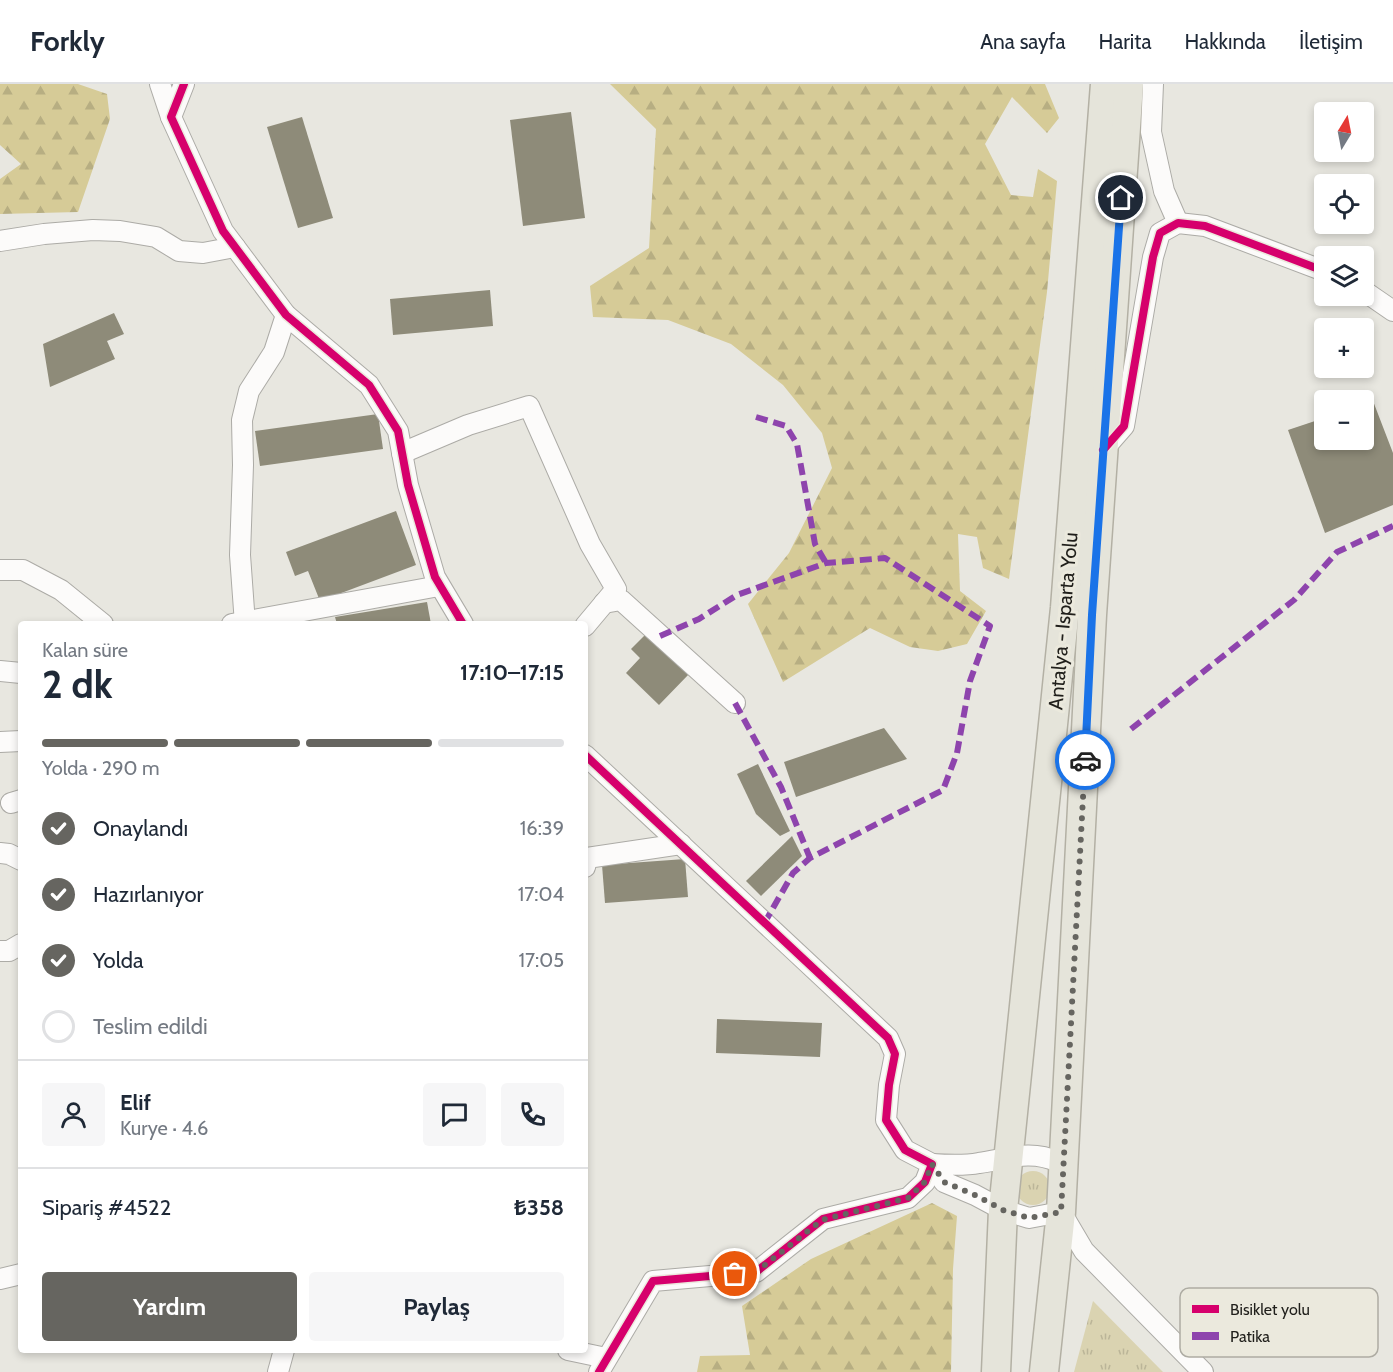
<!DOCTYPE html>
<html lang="tr">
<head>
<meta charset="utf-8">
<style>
	:root { --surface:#fff; --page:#f6f6f7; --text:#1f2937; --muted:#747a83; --line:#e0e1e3; --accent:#666560 }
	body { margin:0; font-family:Cabin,sans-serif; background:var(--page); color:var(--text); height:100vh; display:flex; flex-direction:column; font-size:22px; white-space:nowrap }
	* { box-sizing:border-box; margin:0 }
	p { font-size:20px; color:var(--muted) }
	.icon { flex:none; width:33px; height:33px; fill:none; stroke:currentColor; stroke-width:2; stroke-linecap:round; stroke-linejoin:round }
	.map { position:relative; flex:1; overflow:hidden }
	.drawer { position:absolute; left:18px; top:537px; width:570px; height:732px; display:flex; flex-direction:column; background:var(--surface); border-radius:6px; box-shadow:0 3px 9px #0003 }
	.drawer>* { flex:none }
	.needle { width:39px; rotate:10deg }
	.tools { position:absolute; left:1314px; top:18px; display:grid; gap:12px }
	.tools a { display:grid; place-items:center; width:60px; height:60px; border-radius:6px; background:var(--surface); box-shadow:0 3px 9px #0003; font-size:30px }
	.pin { position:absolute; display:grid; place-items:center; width:51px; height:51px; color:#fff; margin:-26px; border:3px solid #fff; border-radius:50%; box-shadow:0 2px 6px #0007 }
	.courier { position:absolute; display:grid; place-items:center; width:60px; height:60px; margin:-30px; border:4px solid #1a73e8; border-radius:50%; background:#fff; color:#222; box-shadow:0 2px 8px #0007 }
	.summary em { font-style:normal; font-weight:700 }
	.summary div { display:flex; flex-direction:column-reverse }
	.summary { display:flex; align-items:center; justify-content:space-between; height:102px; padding:0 24px }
	h1 { font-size:39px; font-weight:700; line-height:45px }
	.bar { display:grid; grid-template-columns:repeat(4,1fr); gap:9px 6px; align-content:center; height:72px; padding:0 24px }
	.bar i { height:8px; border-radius:4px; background:var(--line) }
	.bar .on { background:var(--accent) }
	.bar p { grid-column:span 4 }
	.line { display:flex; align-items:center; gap:15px; padding:0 24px; border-top:2px solid var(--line) }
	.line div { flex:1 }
	.round { display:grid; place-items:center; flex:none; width:63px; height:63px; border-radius:6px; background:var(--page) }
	ol { padding:0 24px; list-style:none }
	li { display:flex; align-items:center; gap:18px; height:66px }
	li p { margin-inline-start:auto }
	li .icon { padding:6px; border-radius:50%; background:var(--accent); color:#fff; stroke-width:4 }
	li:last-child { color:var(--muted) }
	li i { width:33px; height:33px; border:3px solid var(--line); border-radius:50% }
	.button { display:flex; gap:12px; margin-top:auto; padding:12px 24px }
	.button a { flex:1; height:69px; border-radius:6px; background:var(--accent); color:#fff; font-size:24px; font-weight:700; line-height:69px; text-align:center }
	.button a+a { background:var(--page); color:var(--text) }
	header { display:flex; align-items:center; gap:36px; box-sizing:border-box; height:84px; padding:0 30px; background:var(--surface); border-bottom:2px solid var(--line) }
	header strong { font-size:28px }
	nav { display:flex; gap:33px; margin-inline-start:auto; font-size:21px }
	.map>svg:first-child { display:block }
	.grass { fill:url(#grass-tufts) }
	.forest { fill:url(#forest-firs) }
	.building { fill:#8e8b79 }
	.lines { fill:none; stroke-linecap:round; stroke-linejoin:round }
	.minor-casing { stroke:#acaba6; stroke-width:22 }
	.highway-casing { stroke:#b3b0a4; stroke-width:31 }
	.minor { stroke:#fcfbfa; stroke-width:20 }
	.highway { stroke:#e5e4da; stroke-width:28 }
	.quiet { stroke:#8e44ad; stroke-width:6; stroke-dasharray:12 6; stroke-linecap:butt }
	.cycleway-casing { stroke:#ebe9dd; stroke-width:11 }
	.cycleway { stroke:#d6006c; stroke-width:8 }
	.done { stroke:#666560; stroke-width:6; stroke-dasharray:0 10.8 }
	.route { stroke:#1a73e8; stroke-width:8 }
	.labels { text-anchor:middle; stroke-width:6; stroke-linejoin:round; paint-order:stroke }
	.street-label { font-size:20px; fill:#201f1b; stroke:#ebe9dd }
	.key { fill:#ebe9dd; stroke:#aeaca3; stroke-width:1.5 }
	.key-label { font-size:16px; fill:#201f1b }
</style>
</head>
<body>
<header>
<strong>Forkly</strong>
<nav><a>Ana sayfa</a><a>Harita</a><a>Hakkında</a><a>İletişim</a></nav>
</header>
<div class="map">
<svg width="1393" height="1288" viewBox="0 0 1393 1288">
	<defs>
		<pattern id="grass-tufts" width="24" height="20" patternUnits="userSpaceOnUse" patternTransform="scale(1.5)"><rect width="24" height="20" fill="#dad3b1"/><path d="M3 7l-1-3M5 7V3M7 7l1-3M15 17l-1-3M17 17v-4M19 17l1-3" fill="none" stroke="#bbb598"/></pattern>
		<pattern id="forest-firs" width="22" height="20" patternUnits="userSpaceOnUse" patternTransform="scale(1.5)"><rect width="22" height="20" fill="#d6cb97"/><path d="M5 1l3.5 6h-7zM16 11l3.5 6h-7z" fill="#b7ae82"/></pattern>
	</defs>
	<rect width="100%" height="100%" fill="#e8e7e0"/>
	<!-- grass -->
	<g class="grass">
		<circle cx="1033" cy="1104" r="17"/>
		<path d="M1093,1217L1163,1288H1074Z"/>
	</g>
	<!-- forest -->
	<g class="forest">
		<path d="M0,0H78L107,10L110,35L78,128L0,130V95L21,80L0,61Z"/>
		<path d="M610,0H1045L1059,34L1047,49L1012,13L985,60L1011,111L1033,113L1038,85L1057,97L1047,208L1009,495L983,484L977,453L958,450L960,507L986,527L967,560L938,567L910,563L870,544L783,598L748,520L789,469L832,384L822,349L783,301L731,260L668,236L593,233L590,202L649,164L656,45Z"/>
		<path d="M932,1119L957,1132L953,1185L951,1288H697L700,1272L750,1271L742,1222L811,1175Z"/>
	</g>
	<!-- building -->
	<g class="building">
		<path d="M571,28L585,134L523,142L510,36Z"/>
		<path d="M302,33L333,134L298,144L267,43Z"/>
		<path d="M490,206L493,242L393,251L390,215Z"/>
		<path d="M114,229L124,250L107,257L115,275L50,303L43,260Z"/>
		<path d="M1373,317L1393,369V421L1325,449L1288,346L1324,334V356H1364V320Z"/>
		<path d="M378,330L383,365L260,382L255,347Z"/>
		<path d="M396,427L416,481L320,517L308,487L295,492L286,468Z"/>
		<path d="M427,518L431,540H337L335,533Z"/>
		<path d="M647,549L689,590L659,621L626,589L640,574L631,565Z"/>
		<path d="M884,644L907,675L796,713L784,678Z"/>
		<path d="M758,680L790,747L780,752L756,730L737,690Z"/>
		<path d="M792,752L802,772L761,812L746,797Z"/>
		<path d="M685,775L688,813L605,819L602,781Z"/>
		<path d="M717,935L822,939L820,973L716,969Z"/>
	</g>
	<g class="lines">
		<defs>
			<g id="minor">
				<path d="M160,0L171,33"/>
				<path d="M184,0L171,33L223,147L286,231L369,301L398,347L408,401L435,493L463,540"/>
				<path d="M1153,0L1151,48L1164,107L1178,139"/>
				<path d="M0,157L44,150L93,146L120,147L156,153L179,167L203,169L235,163"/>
				<path d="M1364,207L1393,227"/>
				<path d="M1103,366L1124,342L1153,173L1160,149L1178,139L1205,142L1324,187"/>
				<path d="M402,369L468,341L529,322L590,460L616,505L585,542"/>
				<path d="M0,486H23L61,506L103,540"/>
				<path d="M604,519L621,516L735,619"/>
				<path d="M232,540L439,502"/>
				<path d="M245,540L240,471L243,381L242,336L249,307L274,268L286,231"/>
				<path d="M0,587L21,589"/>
				<path d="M0,658L21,657"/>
				<path d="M585,671L888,954L895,970L889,1001L886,1036L905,1066L932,1080L925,1098L908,1114L823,1135L756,1188L653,1197L599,1288"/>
				<path d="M11,719L21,716"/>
				<path d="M0,769L9,770L21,776"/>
				<path d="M585,783L587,774L681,760"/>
				<path d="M0,867H9L21,860"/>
				<path d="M1063,1092L1058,1078C1030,1065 1008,1075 979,1079C964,1082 947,1081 932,1080L944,1098L975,1111L1003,1126L1029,1134L1061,1128L1084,1167L1203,1288"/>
				<path d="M0,1195L21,1190"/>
				<path d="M568,1266L606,1274"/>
				<path d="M278,1288L284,1266"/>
			</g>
			<g id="highway">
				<path d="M996,1288L1003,1126L1065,524L1105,0"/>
				<path d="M1044,1288L1061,1128L1092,531L1129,0"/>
			</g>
		</defs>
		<!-- minor casing -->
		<use href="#minor" class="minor-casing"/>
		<!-- highway casing -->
		<use href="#highway" class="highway-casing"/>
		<!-- minor -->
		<use href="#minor" class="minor"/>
		<!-- highway -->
		<use href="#highway" class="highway"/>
		<!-- quiet -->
		<g class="quiet">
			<path d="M756,333L786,342L797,360L815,460L826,479"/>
			<path d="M660,552L699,535L737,511L826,479L885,474L990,542L970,597L957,669L943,706L810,774L793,789L765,838"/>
			<path d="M735,619L781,703L810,774"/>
			<path d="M1131,645L1294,516L1337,468L1393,442"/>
		</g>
		<defs>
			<g id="cycleway">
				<path d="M184,0L171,33L223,147L286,231L369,301L398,347L408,401L435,493L463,540"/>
				<path d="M1103,366L1124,342L1153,173L1160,149L1178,139L1205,142L1324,187"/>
				<path d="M585,671L888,954L895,970L889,1001L886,1036L905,1066L932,1080L925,1098L908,1114L823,1135L756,1188L653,1197L599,1288"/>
			</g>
		</defs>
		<!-- cycleway casing -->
		<use href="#cycleway" class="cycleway-casing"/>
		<!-- cycleway -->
		<use href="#cycleway" class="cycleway"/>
	</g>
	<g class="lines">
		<!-- done -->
		<path class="done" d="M735,1190L756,1188L822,1136L908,1114L925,1098L932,1080L944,1098L975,1111L1003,1126L1029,1134L1061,1128L1085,676"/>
		<!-- route -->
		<path class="route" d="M1085,676L1092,531L1121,114"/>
	</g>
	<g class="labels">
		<!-- street labels -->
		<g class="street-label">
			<text transform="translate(1063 537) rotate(-85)" y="7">Antalya - Isparta Yolu</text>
		</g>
	</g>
	<!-- legend -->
	<rect x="1180" y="1204" width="198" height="69" rx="9" class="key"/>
	<rect x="1192" y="1221" width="27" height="8" fill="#d6006c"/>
	<rect x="1192" y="1248" width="27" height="8" fill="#8e44ad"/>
	<g class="key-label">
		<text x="1230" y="1231">Bisiklet yolu</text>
		<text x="1230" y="1258">Patika</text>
	</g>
</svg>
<div class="tools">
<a><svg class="needle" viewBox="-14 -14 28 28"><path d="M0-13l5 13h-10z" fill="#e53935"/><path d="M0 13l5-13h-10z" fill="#747a83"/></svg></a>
<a><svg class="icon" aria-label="locate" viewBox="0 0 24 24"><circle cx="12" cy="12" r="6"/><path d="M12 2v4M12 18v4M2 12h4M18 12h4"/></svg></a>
<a><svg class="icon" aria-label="layers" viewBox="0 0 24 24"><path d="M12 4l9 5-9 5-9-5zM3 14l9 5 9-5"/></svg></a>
<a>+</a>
<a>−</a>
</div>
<div class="pin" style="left:735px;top:1190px;background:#ea580c"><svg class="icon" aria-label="bag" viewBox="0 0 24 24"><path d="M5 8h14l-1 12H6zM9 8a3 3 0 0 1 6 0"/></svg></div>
<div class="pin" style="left:1121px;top:114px;background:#1f2937"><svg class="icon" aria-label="home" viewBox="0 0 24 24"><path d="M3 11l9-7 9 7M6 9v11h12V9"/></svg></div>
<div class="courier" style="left:1085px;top:676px"><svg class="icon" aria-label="car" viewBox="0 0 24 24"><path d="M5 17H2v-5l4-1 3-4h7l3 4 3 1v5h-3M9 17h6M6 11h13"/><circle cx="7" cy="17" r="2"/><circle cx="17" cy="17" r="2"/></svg></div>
<section class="drawer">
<div class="summary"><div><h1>2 dk</h1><p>Kalan süre</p></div><em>17:10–17:15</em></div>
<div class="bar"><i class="on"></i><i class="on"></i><i class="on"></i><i></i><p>Yolda · 290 m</p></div>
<ol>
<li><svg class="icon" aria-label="check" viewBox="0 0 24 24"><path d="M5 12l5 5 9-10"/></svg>Onaylandı<p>16:39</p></li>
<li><svg class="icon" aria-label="check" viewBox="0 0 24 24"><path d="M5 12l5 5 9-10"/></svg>Hazırlanıyor<p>17:04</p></li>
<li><svg class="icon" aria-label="check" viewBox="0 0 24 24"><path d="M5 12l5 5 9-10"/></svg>Yolda<p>17:05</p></li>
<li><i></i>Teslim edildi</li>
</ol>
<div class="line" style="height:108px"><a class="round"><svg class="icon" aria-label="person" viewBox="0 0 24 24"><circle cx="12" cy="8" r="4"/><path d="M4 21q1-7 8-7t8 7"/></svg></a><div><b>Elif</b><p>Kurye · 4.6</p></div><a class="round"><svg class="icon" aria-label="chat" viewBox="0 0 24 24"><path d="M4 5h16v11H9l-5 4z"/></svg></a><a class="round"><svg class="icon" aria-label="phone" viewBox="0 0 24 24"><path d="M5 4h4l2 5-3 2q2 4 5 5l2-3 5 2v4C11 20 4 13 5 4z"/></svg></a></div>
<div class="line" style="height:78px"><div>Sipariş #4522</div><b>₺358</b></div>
<div class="button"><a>Yardım</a><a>Paylaş</a></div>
</section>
</div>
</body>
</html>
